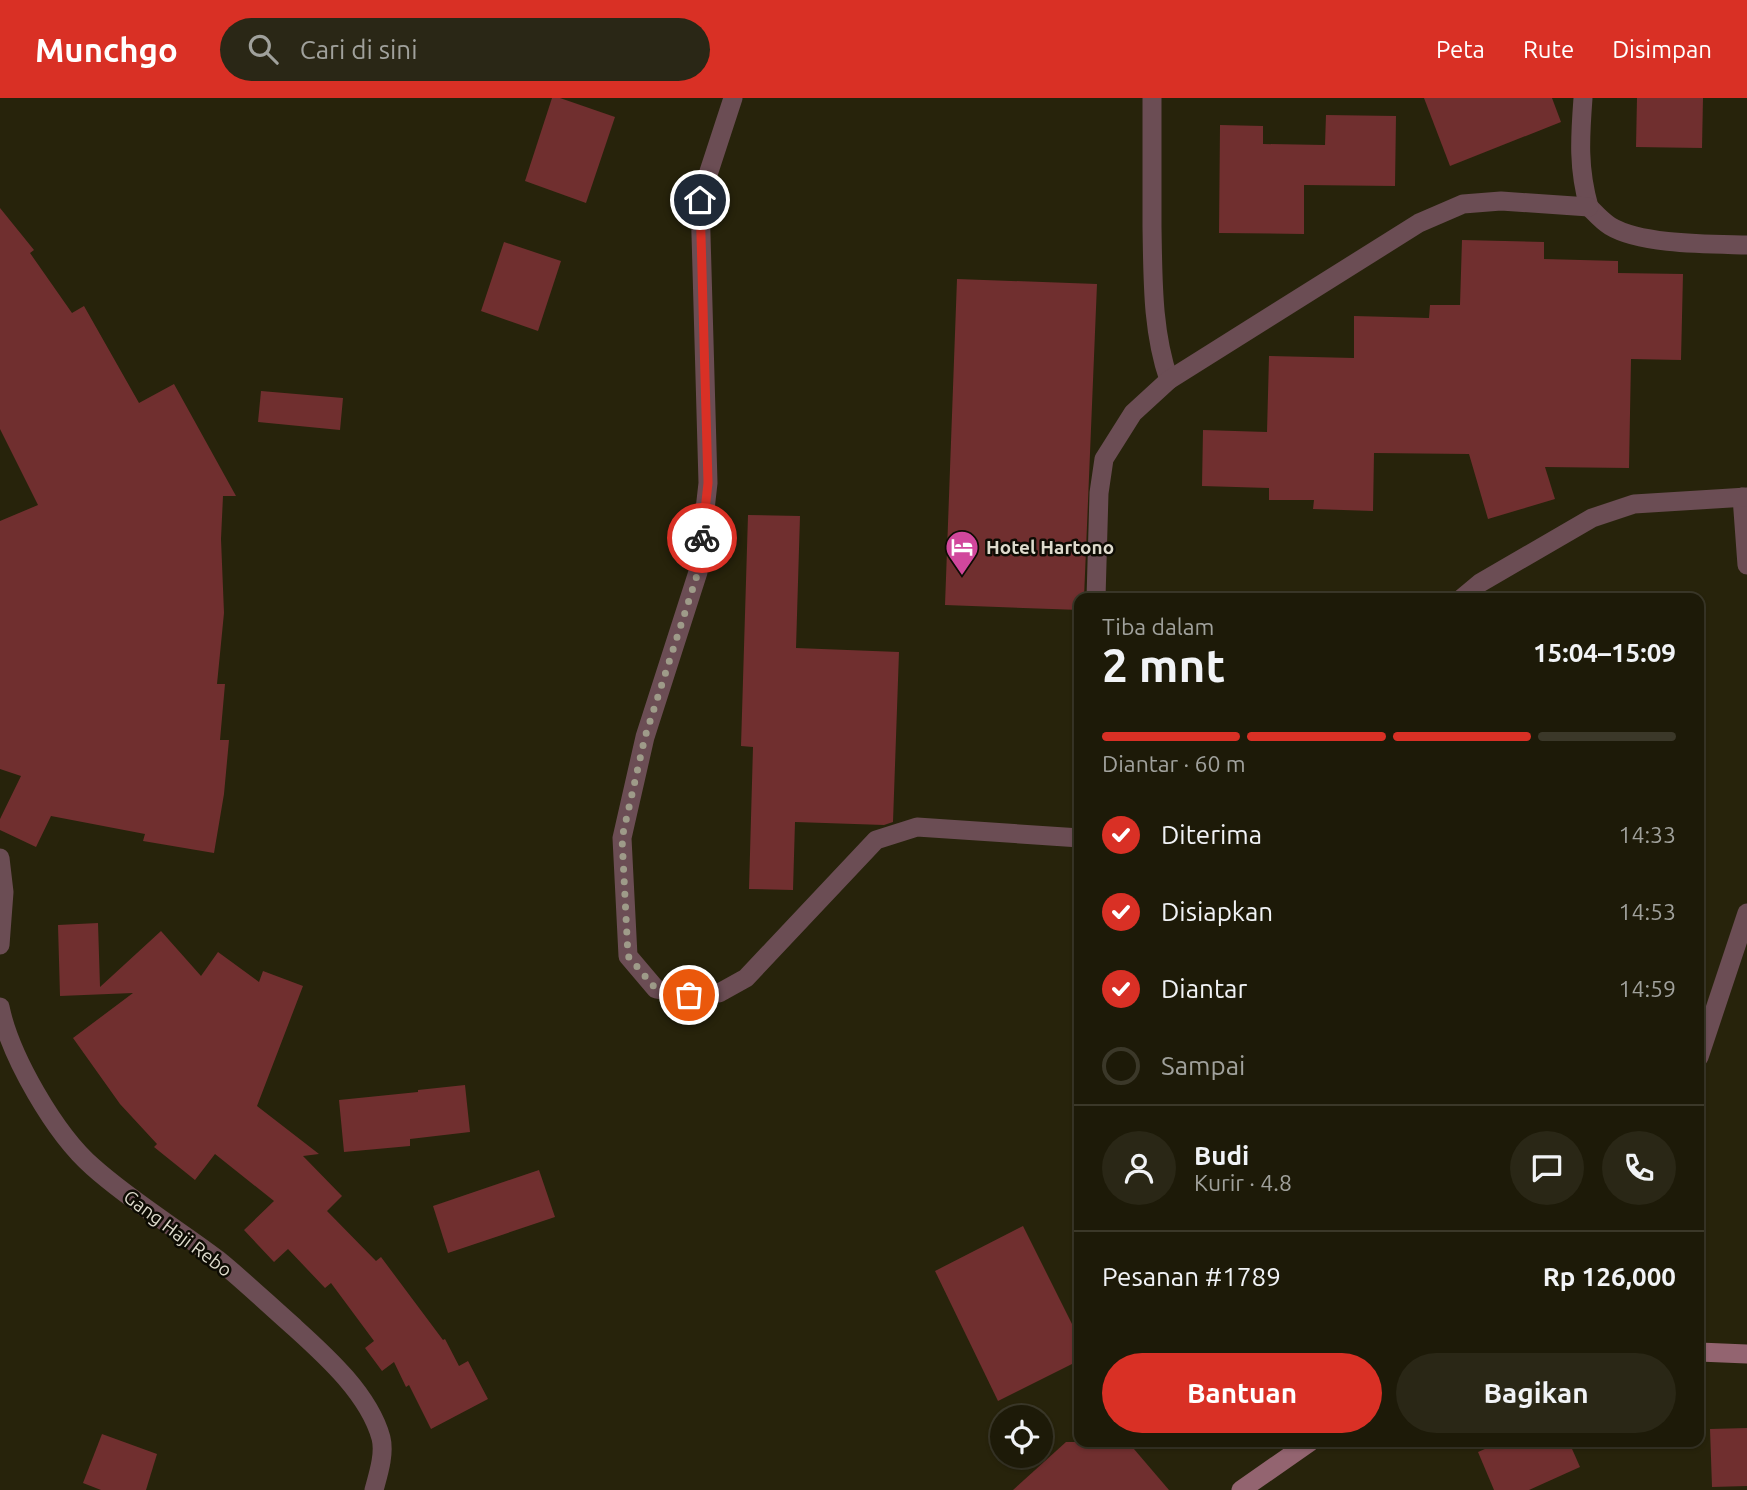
<!DOCTYPE html>
<html lang="id">
<head>
<meta charset="utf-8">
<style>
	:root { --surface:#1d1a08; --page:#2a2716; --text:#f1f3f6; --muted:#a0a19c; --line:#3b3829; --accent:#d93025 }
	body { margin:0; font-family:Ubuntu,sans-serif; background:var(--page); color:var(--text); height:100vh; display:flex; flex-direction:column; font-size:26px; white-space:nowrap }
	* { box-sizing:border-box; margin:0 }
	p { font-size:23px; color:var(--muted) }
	.icon { flex:none; width:38px; height:38px; fill:none; stroke:currentColor; stroke-width:2; stroke-linecap:round; stroke-linejoin:round }
	.map { position:relative; flex:1; overflow:hidden }
	.details { position:absolute; left:1074px; top:495px; width:630px; height:854px; display:flex; flex-direction:column; background:var(--surface); border-radius:14px; box-shadow:0 2px 5px #0004,0 0 0 2px var(--line) }
	.details>* { flex:none }
	.fabs { position:absolute; left:990px; top:1307px; display:grid; gap:14px }
	.fabs a { display:grid; place-items:center; width:63px; height:63px; border-radius:50%; background:var(--surface); box-shadow:0 2px 5px #0004,0 0 0 2px var(--line); font-size:35px }
	.pin { position:absolute; display:grid; place-items:center; width:60px; height:60px; color:#fff; margin:-30px; border:4px solid #fff; border-radius:50%; box-shadow:0 2px 7px #0007 }
	.courier { position:absolute; display:grid; place-items:center; width:70px; height:70px; margin:-35px; border:5px solid #d93025; border-radius:50%; background:#fff; color:#222; box-shadow:0 2px 9px #0007 }
	.summary em { font-style:normal; font-weight:700 }
	.summary div { display:flex; flex-direction:column-reverse }
	.summary { display:flex; align-items:center; justify-content:space-between; height:119px; padding:0 28px }
	h1 { font-size:46px; font-weight:700; line-height:52px }
	.bar { display:grid; grid-template-columns:repeat(4,1fr); gap:10px 7px; align-content:center; height:84px; padding:0 28px }
	.bar i { height:9px; border-radius:5px; background:var(--line) }
	.bar .selected { background:var(--accent) }
	.bar p { grid-column:span 4 }
	.line { display:flex; align-items:center; gap:18px; padding:0 28px; border-top:2px solid var(--line) }
	.line div { flex:1 }
	.round { display:grid; place-items:center; flex:none; width:74px; height:74px; border-radius:37px; background:var(--page) }
	ol { padding:0 28px; list-style:none }
	li { display:flex; align-items:center; gap:21px; height:77px }
	li p { margin-inline-start:auto }
	li .icon { padding:7px; border-radius:50%; background:var(--accent); color:#fff; stroke-width:4 }
	li:last-child { color:var(--muted) }
	li i { width:38px; height:38px; border:4px solid var(--line); border-radius:50% }
	.button { display:flex; gap:14px; margin-top:auto; padding:14px 28px }
	.button a { flex:1; height:80px; border-radius:42px; background:var(--accent); color:#fff; font-size:28px; font-weight:700; line-height:80px; text-align:center }
	.button a+a { background:var(--page); color:var(--text) }
	header { display:flex; align-items:center; gap:42px; box-sizing:border-box; height:98px; padding:0 35px; background:var(--accent); color:#fff }
	header strong { font-size:33px }
	nav { display:flex; gap:38px; margin-inline-start:auto; font-size:24px }
	.search { width:490px; height:63px; background:var(--page); display:flex; align-items:center; gap:18px; box-sizing:border-box; padding:0 24px; border-radius:38px; color:var(--muted); font-size:26px }
	.map>svg:first-child { display:block }
	.building { fill:#702f2f }
	.lines { fill:none; stroke-linecap:round; stroke-linejoin:round }
	.minor { stroke:#6b4d54; stroke-width:19 }
	.secondary { stroke:#936470; stroke-width:19 }
	.done { stroke:#9e9b89; stroke-width:7; stroke-dasharray:0 12.6 }
	.route { stroke:#d93025; stroke-width:9 }
	.labels { text-anchor:middle; stroke-width:5; stroke-linejoin:round; paint-order:stroke }
	.poi-label { font-size:19px; font-weight:bold; fill:#dedbcd; stroke:#0e0c04; text-anchor:start }
	.street-label { font-size:19px; fill:#dedbcd; stroke:#0e0c04 }
</style>
</head>
<body>
<header>
<strong>Munchgo</strong>
<div class="search"><svg class="icon" aria-label="search" viewBox="0 0 24 24"><circle cx="10" cy="10" r="6"/><path d="M15 15l6 6"/></svg>Cari di sini</div>
<nav><a>Peta</a><a>Rute</a><a>Disimpan</a></nav>
</header>
<div class="map">
<svg width="1747" height="1392" viewBox="0 0 1747 1392">
	<rect width="100%" height="100%" fill="#27230b"/>
	<!-- building -->
	<g class="building">
		<path d="M552,0H560L615,19L586,105L525,83Z"/>
		<path d="M1424,0H1552L1561,24L1450,68Z"/>
		<path d="M1637,0H1703L1702,50L1636,49Z"/>
		<path d="M1326,17L1396,18L1395,88L1304,87V136L1219,135L1220,27L1263,28V46L1325,47Z"/>
		<path d="M0,110L34,152L30,155L72,215L84,208L139,305L174,286L236,398H223L221,441L224,515L217,586H225L220,642H229L224,696L214,755L143,743L145,736L51,718L36,749L0,732V721L21,678L0,671V423L38,407L0,331Z"/>
		<path d="M1462,142L1544,144V161L1618,163V175L1683,176L1681,262L1631,261L1629,370L1545,369L1555,401L1488,421L1469,356L1374,355L1373,413L1313,411L1314,402H1269V390L1202,388L1203,332L1267,334L1269,258L1354,260V218L1429,220L1430,207H1460Z"/>
		<path d="M504,144L561,163L538,233L481,213Z"/>
		<path d="M957,181L1097,186L1084,500H1080V512L945,507Z"/>
		<path d="M261,293L343,300L340,332L258,324Z"/>
		<path d="M748,417L800,418L796,550L899,554L893,724L884,727L795,724L793,792L749,791L753,649L741,648Z"/>
		<path d="M98,825L100,889L161,833L201,878L218,854L259,884L263,873L303,888L257,1008L319,1056L303,1058L342,1098L327,1113L376,1163L381,1159L443,1242L445,1241L459,1268L468,1263L488,1301L431,1331L409,1287L406,1289L394,1264L382,1273L365,1250L374,1243L331,1185L325,1190L288,1151L274,1164L244,1132L274,1103L215,1056L195,1082L154,1049L157,1046L120,1006L73,940L133,895L60,898L58,827Z"/>
		<path d="M465,987L470,1034L410,1041V1048L344,1054L339,1002L418,994V992Z"/>
		<path d="M539,1072L555,1119L448,1155L433,1108Z"/>
		<path d="M1023,1128L1080,1242V1262L998,1303L935,1173Z"/>
		<path d="M1747,1330V1388L1712,1389L1710,1331Z"/>
		<path d="M102,1336L157,1356L146,1392H101L83,1385Z"/>
		<path d="M1066,1344H1128L1169,1392H1013Z"/>
		<path d="M1501,1344H1569L1580,1369L1529,1392H1494L1478,1354Z"/>
	</g>
	<g class="lines">
		<!-- minor -->
		<g class="minor">
			<path d="M733,0L700,101L708,385L698,474L645,639L622,740L628,858L656,891L689,897L719,895L746,880L876,742L917,729L1080,740"/>
			<path d="M1152,0C1152,43 1152,86 1152,129C1153,181 1152,233 1169,282"/>
			<path d="M1583,0C1580,40 1578,70 1589,109"/>
			<path d="M1589,109C1595,115 1602,123 1610,128C1641,147 1710,146 1747,147"/>
			<path d="M1742,399L1747,467"/>
			<path d="M1096,500L1099,395L1104,361L1133,315L1169,282L1419,125L1463,106L1501,103L1589,109"/>
			<path d="M1462,500L1480,485L1592,420L1634,406L1747,399"/>
			<path d="M0,760L4,794L0,847"/>
			<path d="M0,909C10,958 55,1036 93,1069C131,1103 176,1130 217,1161C243,1182 268,1206 293,1228C325,1257 369,1296 381,1340C385,1356 378,1377 374,1392"/>
			<path d="M1699,959L1747,815"/>
		</g>
		<!-- secondary -->
		<g class="secondary">
			<path d="M1699,1254L1747,1256"/>
			<path d="M1241,1392L1310,1344"/>
		</g>
	</g>
	<g class="lines">
		<!-- done -->
		<path class="done" d="M689,897L656,891L628,858L622,740L645,639L698,474L702,440"/>
		<!-- route -->
		<path class="route" d="M700,102L708,385L702,440"/>
	</g>
	<!-- icons -->
	<defs>
		<symbol id="hotel-pin" viewBox="-11 -11 22 30"><path d="M0 17L-7.5 6A9.5 9.5 0 1 1 7.5 6Z" fill="#d1479c" stroke="#0e0c04"/><path d="M-6-4.5h1.5V1H6V5H4.5V3h-9V5H-6ZM-4 0a1.8 1.8 0 1 1 3.6 0ZM.5 0V-2.5h3Q6-2.5 6 0Z" fill="#fff"/></symbol>
	</defs>
	<g fill-rule="evenodd">
		<use href="#hotel-pin" x="943" y="430" width="38" height="52"/>
	</g>
	<g class="labels">
		<!-- poi labels -->
		<g class="poi-label">
			<text x="986" y="456">Hotel Hartono</text>
		</g>
		<!-- street labels -->
		<g class="street-label">
			<text transform="translate(178 1135) rotate(37)" y="7">Gang Haji Rebo</text>
		</g>
	</g>
</svg>
<div class="fabs">
<a><svg class="icon" aria-label="locate" viewBox="0 0 24 24"><circle cx="12" cy="12" r="6"/><path d="M12 2v4M12 18v4M2 12h4M18 12h4"/></svg></a>
</div>
<div class="pin" style="left:689px;top:897px;background:#ea580c"><svg class="icon" aria-label="bag" viewBox="0 0 24 24"><path d="M5 8h14l-1 12H6zM9 8a3 3 0 0 1 6 0"/></svg></div>
<div class="pin" style="left:700px;top:102px;background:#1f2937"><svg class="icon" aria-label="home" viewBox="0 0 24 24"><path d="M3 11l9-7 9 7M6 9v11h12V9"/></svg></div>
<div class="courier" style="left:702px;top:440px"><svg class="icon" aria-label="bike" viewBox="0 0 24 24"><circle cx="6" cy="16" r="4"/><circle cx="18" cy="16" r="4"/><path d="M6 16l4-8h5l3 8M10 8l3 8H6M13 5h3"/></svg></div>
<section class="details">
<div class="summary"><div><h1>2 mnt</h1><p>Tiba dalam</p></div><em>15:04–15:09</em></div>
<div class="bar"><i class="selected"></i><i class="selected"></i><i class="selected"></i><i></i><p>Diantar · 60 m</p></div>
<ol>
<li><svg class="icon" aria-label="check" viewBox="0 0 24 24"><path d="M5 12l5 5 9-10"/></svg>Diterima<p>14:33</p></li>
<li><svg class="icon" aria-label="check" viewBox="0 0 24 24"><path d="M5 12l5 5 9-10"/></svg>Disiapkan<p>14:53</p></li>
<li><svg class="icon" aria-label="check" viewBox="0 0 24 24"><path d="M5 12l5 5 9-10"/></svg>Diantar<p>14:59</p></li>
<li><i></i>Sampai</li>
</ol>
<div class="line" style="height:126px"><a class="round"><svg class="icon" aria-label="person" viewBox="0 0 24 24"><circle cx="12" cy="8" r="4"/><path d="M4 21q1-7 8-7t8 7"/></svg></a><div><b>Budi</b><p>Kurir · 4.8</p></div><a class="round"><svg class="icon" aria-label="chat" viewBox="0 0 24 24"><path d="M4 5h16v11H9l-5 4z"/></svg></a><a class="round"><svg class="icon" aria-label="phone" viewBox="0 0 24 24"><path d="M5 4h4l2 5-3 2q2 4 5 5l2-3 5 2v4C11 20 4 13 5 4z"/></svg></a></div>
<div class="line" style="height:91px"><div>Pesanan #1789</div><b>Rp 126,000</b></div>
<div class="button"><a>Bantuan</a><a>Bagikan</a></div>
</section>
</div>
</body>
</html>
